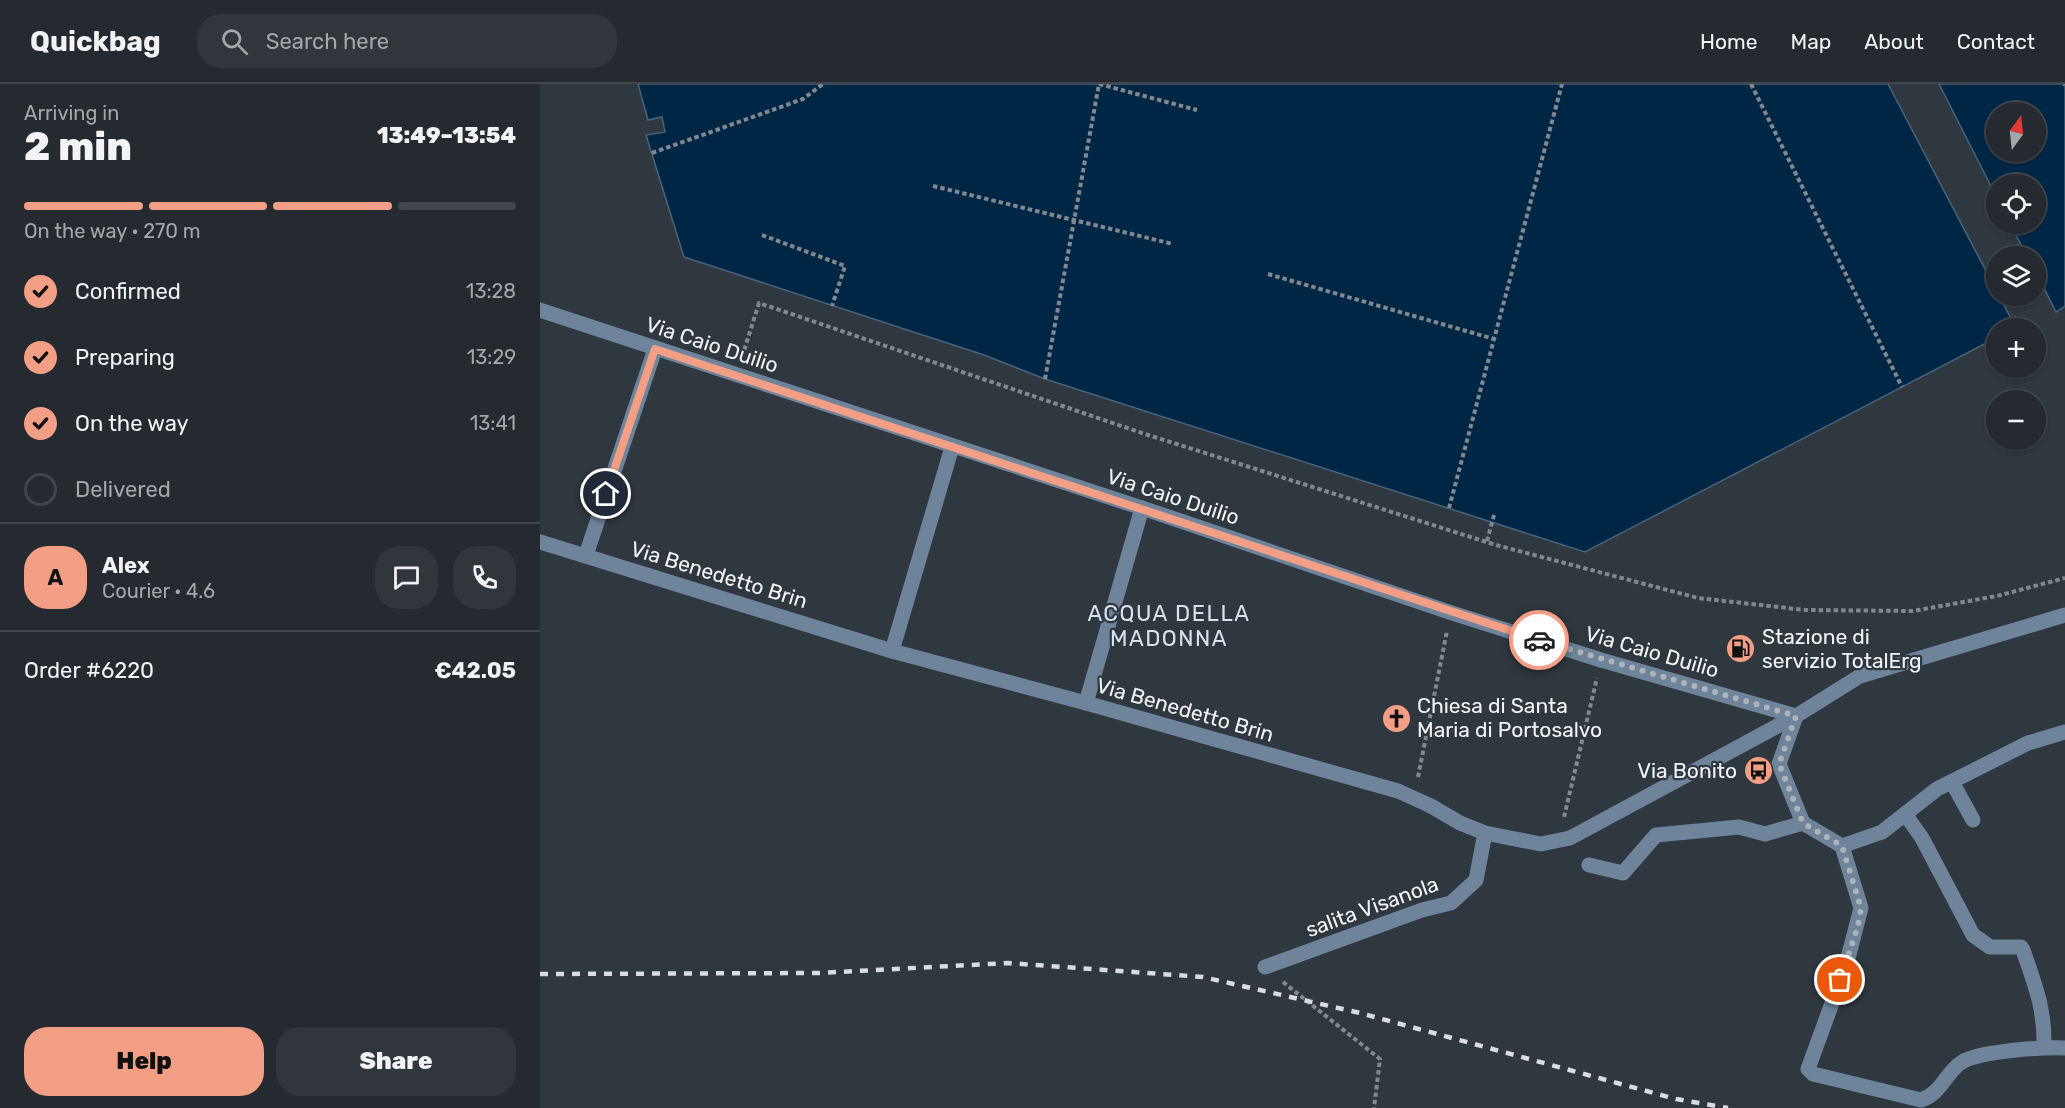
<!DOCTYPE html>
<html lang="en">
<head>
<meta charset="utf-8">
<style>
	:root { --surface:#242a2f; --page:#30363b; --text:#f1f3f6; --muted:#a3a7aa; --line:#41464b; --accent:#f39f85 }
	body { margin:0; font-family:Rubik,sans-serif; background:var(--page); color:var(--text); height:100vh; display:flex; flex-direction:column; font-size:22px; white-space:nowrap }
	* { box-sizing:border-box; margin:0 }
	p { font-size:20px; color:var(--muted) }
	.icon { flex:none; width:33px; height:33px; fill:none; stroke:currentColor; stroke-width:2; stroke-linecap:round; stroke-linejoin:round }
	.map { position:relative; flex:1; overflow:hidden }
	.panel { display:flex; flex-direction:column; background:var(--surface); width:540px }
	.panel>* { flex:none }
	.needle { width:39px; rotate:15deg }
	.tools { position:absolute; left:1446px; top:18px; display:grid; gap:12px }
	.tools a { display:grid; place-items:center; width:60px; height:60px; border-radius:50%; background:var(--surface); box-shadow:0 2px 4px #0004,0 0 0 2px var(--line); font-size:30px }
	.pin { position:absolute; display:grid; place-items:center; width:51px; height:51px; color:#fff; margin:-26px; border:3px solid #fff; border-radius:50%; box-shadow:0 2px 6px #0007 }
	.courier { position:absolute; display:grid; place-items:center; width:60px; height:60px; margin:-30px; border:4px solid #f39f85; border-radius:50%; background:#fff; color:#222; box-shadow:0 2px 8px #0007 }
	.head em { font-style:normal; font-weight:800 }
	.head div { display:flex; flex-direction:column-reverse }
	.head { display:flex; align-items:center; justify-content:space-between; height:102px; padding:0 24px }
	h1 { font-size:39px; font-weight:800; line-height:45px }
	.bar { display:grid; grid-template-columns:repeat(4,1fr); gap:9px 6px; align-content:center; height:72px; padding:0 24px }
	.bar i { height:8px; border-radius:4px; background:var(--line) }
	.bar .active { background:var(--accent) }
	.bar p { grid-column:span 4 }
	.line { display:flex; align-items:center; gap:15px; padding:0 24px; border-top:2px solid var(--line) }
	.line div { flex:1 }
	.round { display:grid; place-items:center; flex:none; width:63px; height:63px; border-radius:24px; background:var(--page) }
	ol { padding:0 24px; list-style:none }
	li { display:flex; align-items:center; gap:18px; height:66px }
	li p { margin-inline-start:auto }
	li .icon { padding:6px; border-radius:50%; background:var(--accent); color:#111; stroke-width:4 }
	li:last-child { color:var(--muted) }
	li i { width:33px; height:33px; border:3px solid var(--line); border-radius:50% }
	.cta { display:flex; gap:12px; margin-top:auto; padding:12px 24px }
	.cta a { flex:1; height:69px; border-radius:24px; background:var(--accent); color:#111; font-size:24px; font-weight:800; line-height:69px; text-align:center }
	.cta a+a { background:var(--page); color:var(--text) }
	header { display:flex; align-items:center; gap:36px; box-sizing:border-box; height:84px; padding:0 30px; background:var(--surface); border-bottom:2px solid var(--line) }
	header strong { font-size:28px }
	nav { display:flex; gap:33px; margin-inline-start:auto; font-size:21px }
	.search { width:420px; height:54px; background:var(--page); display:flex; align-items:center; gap:15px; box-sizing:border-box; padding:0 21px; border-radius:24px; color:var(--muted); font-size:22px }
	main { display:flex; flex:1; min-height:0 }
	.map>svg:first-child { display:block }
	.water { fill:#002646; stroke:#48647c; stroke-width:1.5; fill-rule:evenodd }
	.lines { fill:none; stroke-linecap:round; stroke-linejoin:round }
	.path { stroke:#82888e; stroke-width:4; stroke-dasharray:4.5 3; stroke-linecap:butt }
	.minor { stroke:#6e849a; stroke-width:15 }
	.rail { stroke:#d9dde2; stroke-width:4.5; stroke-dasharray:8 8; stroke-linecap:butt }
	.done { stroke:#adb3b9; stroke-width:6; stroke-dasharray:0 10.8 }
	.route { stroke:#f39f85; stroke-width:8 }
	.labels { text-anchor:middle; stroke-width:4.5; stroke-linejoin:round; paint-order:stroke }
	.street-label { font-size:21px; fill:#f1f5fa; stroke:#30383f }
	.poi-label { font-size:21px; fill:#f1f5fa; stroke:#30383f; text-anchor:start }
	.neighbourhood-label { font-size:22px; letter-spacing:1.5px; fill:#d9e2ec; stroke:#30383f }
</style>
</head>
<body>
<header>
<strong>Quickbag</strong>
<div class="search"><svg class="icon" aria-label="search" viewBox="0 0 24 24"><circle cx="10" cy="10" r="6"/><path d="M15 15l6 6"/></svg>Search here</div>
<nav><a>Home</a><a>Map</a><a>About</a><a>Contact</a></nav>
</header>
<main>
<section class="panel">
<div class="head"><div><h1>2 min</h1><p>Arriving in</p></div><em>13:49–13:54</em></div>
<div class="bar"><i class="active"></i><i class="active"></i><i class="active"></i><i></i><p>On the way · 270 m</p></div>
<ol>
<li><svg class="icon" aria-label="check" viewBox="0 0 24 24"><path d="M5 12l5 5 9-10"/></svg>Confirmed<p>13:28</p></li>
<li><svg class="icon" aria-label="check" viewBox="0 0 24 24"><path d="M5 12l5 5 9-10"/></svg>Preparing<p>13:29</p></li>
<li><svg class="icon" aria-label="check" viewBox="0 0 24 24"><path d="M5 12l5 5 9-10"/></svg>On the way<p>13:41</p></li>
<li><i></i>Delivered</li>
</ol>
<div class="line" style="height:108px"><b class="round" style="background:var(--accent);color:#111">A</b><div><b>Alex</b><p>Courier · 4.6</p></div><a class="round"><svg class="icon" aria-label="chat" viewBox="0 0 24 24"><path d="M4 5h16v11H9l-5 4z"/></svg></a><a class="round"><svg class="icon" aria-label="phone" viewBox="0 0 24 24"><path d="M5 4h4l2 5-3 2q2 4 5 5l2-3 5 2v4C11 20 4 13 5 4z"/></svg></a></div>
<div class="line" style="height:78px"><div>Order #6220</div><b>€42.05</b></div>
<div class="cta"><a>Help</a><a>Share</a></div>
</section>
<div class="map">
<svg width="1525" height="1024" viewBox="0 0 1525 1024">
	<rect width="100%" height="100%" fill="#30383f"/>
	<!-- water -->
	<g class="water">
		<path d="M98,0H1348L1456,206V212H1459L1476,244H1456V254L1045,468L505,295L444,271L144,173L106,51L125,48L122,33L108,36Z"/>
		<path d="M1399,0H1525V222L1516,228L1496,188V172H1487L1470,140H1496V100H1456V112ZM1456,28H1496V68H1456Z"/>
	</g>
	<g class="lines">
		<!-- path -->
		<g class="path">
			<path d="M559,0L657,26"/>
			<path d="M1211,0L1362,303"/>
			<path d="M1524,0L1525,1"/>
			<path d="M112,69L263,15L283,0"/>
			<path d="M393,102L633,160"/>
			<path d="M222,151L305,182L292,222"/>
			<path d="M728,190L954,255"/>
			<path d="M202,273L219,219L605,350L956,461L1158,514L1265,526L1373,527L1457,512L1525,494"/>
			<path d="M505,295L559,0"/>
			<path d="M909,424L1022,0"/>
			<path d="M947,457L954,431"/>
			<path d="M878,693L907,547"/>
			<path d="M1024,733L1057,594"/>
			<path d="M743,898L840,975L834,1024"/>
		</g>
		<!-- minor -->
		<g class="minor">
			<path d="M0,226L602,424L912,529L1061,576L1256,632"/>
			<path d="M0,458L352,567L546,619L858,707L891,722L920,739L945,749L1001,760L1030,754L1256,632L1320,592L1525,531"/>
			<path d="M46,471L115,265"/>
			<path d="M352,567L412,363"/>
			<path d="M546,619L602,424"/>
			<path d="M1256,632L1239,680L1263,739L1302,762L1342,748L1397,705L1488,659L1525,648"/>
			<path d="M1412,698L1433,736"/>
			<path d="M1365,730L1382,754L1433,851L1450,863H1481L1483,866C1495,901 1505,925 1504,963"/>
			<path d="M1302,762L1321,824L1307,878L1268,985L1273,990L1381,1016C1401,1010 1406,988 1422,978C1440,967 1503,963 1525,964"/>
			<path d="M1049,781L1083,789L1116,751L1199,743L1225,750L1263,739"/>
			<path d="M725,883L882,826L911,819L936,796L945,749"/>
		</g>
		<!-- rail -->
		<path class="rail" d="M0,890L279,889L468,879L663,893L820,929L1136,1015L1188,1024"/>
	</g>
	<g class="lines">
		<!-- done -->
		<path class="done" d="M999,556L1256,632L1239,680L1263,739L1302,762L1321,824L1318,842L1300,896"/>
		<!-- route -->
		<path class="route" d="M66,410L115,265L999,556"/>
	</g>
	<!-- icons -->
	<defs>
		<symbol id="fuel-disc" viewBox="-11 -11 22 22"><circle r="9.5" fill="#f39f85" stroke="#30383f"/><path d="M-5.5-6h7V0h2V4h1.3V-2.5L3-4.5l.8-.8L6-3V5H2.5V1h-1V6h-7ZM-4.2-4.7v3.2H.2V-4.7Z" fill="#111"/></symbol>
		<symbol id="church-disc" viewBox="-11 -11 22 22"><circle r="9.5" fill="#f39f85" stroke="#30383f"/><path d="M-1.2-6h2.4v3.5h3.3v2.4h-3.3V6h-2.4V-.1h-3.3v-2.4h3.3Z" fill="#111"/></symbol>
		<symbol id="bus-disc" viewBox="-11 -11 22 22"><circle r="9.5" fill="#f39f85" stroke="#30383f"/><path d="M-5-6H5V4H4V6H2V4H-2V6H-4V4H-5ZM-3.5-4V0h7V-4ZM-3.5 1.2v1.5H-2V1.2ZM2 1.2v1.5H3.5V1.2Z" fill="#111"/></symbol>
	</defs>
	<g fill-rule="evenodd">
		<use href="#fuel-disc" x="1184" y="548" width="33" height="33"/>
		<use href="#church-disc" x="840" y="618" width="33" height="33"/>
		<use href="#bus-disc" x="1202" y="670" width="33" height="33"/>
	</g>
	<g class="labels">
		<!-- street labels -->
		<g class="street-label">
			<text transform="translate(172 261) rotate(18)" y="7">Via Caio Duilio</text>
			<text transform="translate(633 413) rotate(18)" y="7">Via Caio Duilio</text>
			<text transform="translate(179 491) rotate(17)" y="7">Via Benedetto Brin</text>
			<text transform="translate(1112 568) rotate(16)" y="7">Via Caio Duilio</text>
			<text transform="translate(645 626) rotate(16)" y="7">Via Benedetto Brin</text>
			<text transform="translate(832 823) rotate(-20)" y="7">salita Visanola</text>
		</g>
		<!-- poi labels -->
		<g class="poi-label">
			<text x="1222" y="560">Stazione di<tspan x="1222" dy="24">servizio TotalErg</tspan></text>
			<text x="877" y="629">Chiesa di Santa<tspan x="877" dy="24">Maria di Portosalvo</tspan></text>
			<text x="1197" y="694" text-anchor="end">Via Bonito</text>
		</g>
		<!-- neighbourhood labels -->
		<g class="neighbourhood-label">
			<text x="629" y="537">ACQUA DELLA<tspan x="629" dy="25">MADONNA</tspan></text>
		</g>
	</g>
</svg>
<div class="tools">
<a><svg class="needle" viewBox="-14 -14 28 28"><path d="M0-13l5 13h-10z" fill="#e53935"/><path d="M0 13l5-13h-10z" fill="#a3a7aa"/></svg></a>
<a><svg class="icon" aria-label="locate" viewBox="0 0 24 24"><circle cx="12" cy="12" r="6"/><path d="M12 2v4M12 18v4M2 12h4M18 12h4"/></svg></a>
<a><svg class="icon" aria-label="layers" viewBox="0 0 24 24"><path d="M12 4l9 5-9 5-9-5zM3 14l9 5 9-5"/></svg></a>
<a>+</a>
<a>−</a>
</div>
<div class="pin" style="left:1300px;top:896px;background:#ea580c"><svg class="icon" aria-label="bag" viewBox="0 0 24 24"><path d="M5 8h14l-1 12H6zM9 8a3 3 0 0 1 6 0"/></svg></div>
<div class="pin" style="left:66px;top:410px;background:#1f2937"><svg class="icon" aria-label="home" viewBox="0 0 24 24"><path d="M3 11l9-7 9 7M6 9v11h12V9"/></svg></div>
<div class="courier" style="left:999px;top:556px"><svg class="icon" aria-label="car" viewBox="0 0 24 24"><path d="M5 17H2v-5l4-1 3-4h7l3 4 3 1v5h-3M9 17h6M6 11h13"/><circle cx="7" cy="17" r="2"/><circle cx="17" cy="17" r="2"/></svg></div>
</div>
</main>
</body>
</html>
